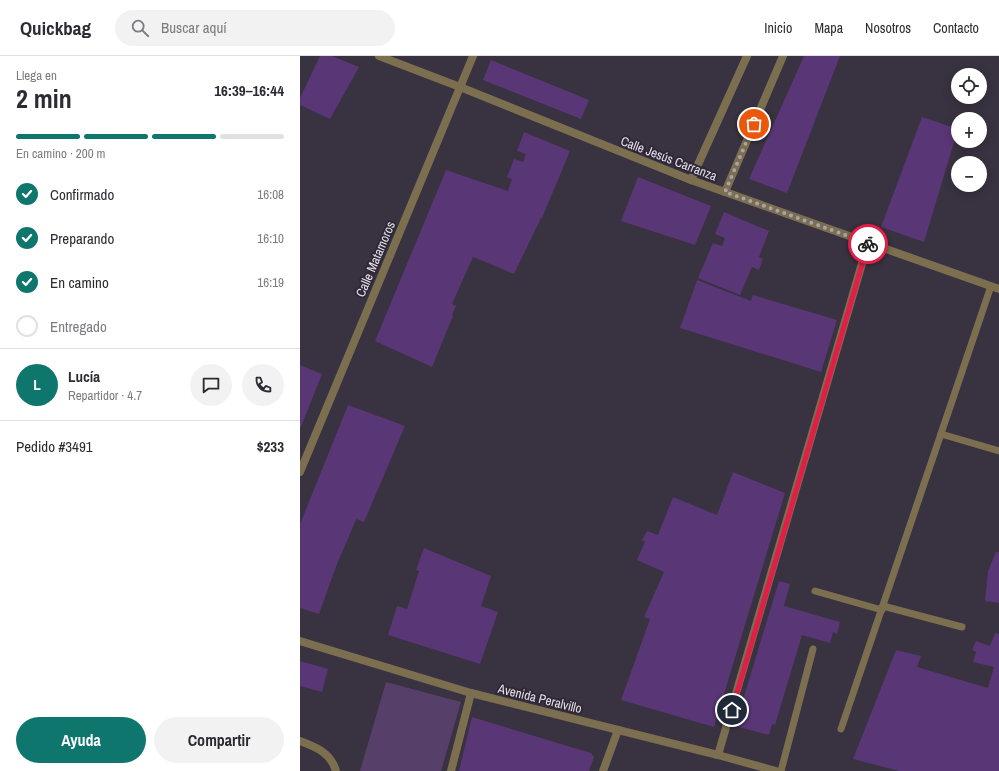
<!DOCTYPE html>
<html lang="es">
<head>
<meta charset="utf-8">
<style>
	:root { --surface:#fff; --page:#f2f2f3; --text:#2b2b33; --muted:#7c7c81; --line:#e1e1e2; --accent:#0f766e }
	body { margin:0; font-family:"Archivo Narrow",sans-serif; background:var(--page); color:var(--text); height:100vh; display:flex; flex-direction:column; font-size:15px; white-space:nowrap }
	* { box-sizing:border-box; margin:0 }
	p { font-size:13px; color:var(--muted) }
	.icon { flex:none; width:22px; height:22px; fill:none; stroke:currentColor; stroke-width:2; stroke-linecap:round; stroke-linejoin:round }
	.map { position:relative; flex:1; overflow:hidden }
	.panel { display:flex; flex-direction:column; background:var(--surface); width:300px }
	.panel>* { flex:none }
	.fabs { position:absolute; left:651px; top:12px; display:grid; gap:8px }
	.fabs a { display:grid; place-items:center; width:36px; height:36px; border-radius:50%; background:var(--surface); box-shadow:0 2px 10px #0003; font-size:20px }
	.pin { position:absolute; display:grid; place-items:center; width:34px; height:34px; color:#fff; margin:-17px; border:2px solid #fff; border-radius:50%; box-shadow:0 1px 4px #0007 }
	.courier { position:absolute; display:grid; place-items:center; width:40px; height:40px; margin:-20px; border:3px solid #e11d48; border-radius:50%; background:#fff; color:#222; box-shadow:0 1px 5px #0007 }
	.head em { font-style:normal; font-weight:700 }
	.head div { display:flex; flex-direction:column-reverse }
	.head { display:flex; align-items:center; justify-content:space-between; height:68px; padding:0 16px }
	h1 { font-size:26px; font-weight:700; line-height:30px }
	.bar { display:grid; grid-template-columns:repeat(4,1fr); gap:6px 4px; align-content:center; height:48px; padding:0 16px }
	.bar i { height:5px; border-radius:3px; background:var(--line) }
	.bar .selected { background:var(--accent) }
	.bar p { grid-column:span 4 }
	.line { display:flex; align-items:center; gap:10px; padding:0 16px; border-top:1px solid var(--line) }
	.line div { flex:1 }
	.round { display:grid; place-items:center; flex:none; width:42px; height:42px; border-radius:21px; background:var(--page) }
	ol { padding:0 16px; list-style:none }
	li { display:flex; align-items:center; gap:12px; height:44px }
	li p { margin-inline-start:auto }
	li .icon { padding:4px; border-radius:50%; background:var(--accent); color:#fff; stroke-width:4 }
	li:last-child { color:var(--muted) }
	li i { width:22px; height:22px; border:2px solid var(--line); border-radius:50% }
	.primary-button { display:flex; gap:8px; margin-top:auto; padding:8px 16px }
	.primary-button a { flex:1; height:46px; border-radius:24px; background:var(--accent); color:#fff; font-size:16px; font-weight:700; line-height:46px; text-align:center }
	.primary-button a+a { background:var(--page); color:var(--text) }
	header { display:flex; align-items:center; gap:24px; box-sizing:border-box; height:56px; padding:0 20px; background:var(--surface); border-bottom:1px solid var(--line) }
	header strong { font-size:19px }
	nav { display:flex; gap:22px; margin-inline-start:auto; font-size:14px }
	.search { width:280px; height:36px; background:var(--page); display:flex; align-items:center; gap:10px; box-sizing:border-box; padding:0 14px; border-radius:22px; color:var(--muted); font-size:15px }
	main { display:flex; flex:1; min-height:0 }
	.map>svg:first-child { display:block }
	.green { fill:#564069 }
	.building { fill:#593675 }
	.lines { fill:none; stroke-linecap:round; stroke-linejoin:round }
	.service { stroke:#7c6f50; stroke-width:7 }
	.minor { stroke:#7c6f50; stroke-width:8 }
	.tertiary { stroke:#7c6f50; stroke-width:8 }
	.done { stroke:#a8a2ad; stroke-width:4; stroke-dasharray:0 7.2 }
	.route { stroke:#e11d48; stroke-width:5 }
	.labels { text-anchor:middle; stroke-width:4; stroke-linejoin:round; paint-order:stroke }
	.street-label { font-size:13px; fill:#e3dfe8; stroke:#2f2836 }
</style>
</head>
<body>
<header>
<strong>Quickbag</strong>
<div class="search"><svg class="icon" aria-label="search" viewBox="0 0 24 24"><circle cx="10" cy="10" r="6"/><path d="M15 15l6 6"/></svg>Buscar aquí</div>
<nav><a>Inicio</a><a>Mapa</a><a>Nosotros</a><a>Contacto</a></nav>
</header>
<main>
<section class="panel">
<div class="head"><div><h1>2 min</h1><p>Llega en</p></div><em>16:39–16:44</em></div>
<div class="bar"><i class="selected"></i><i class="selected"></i><i class="selected"></i><i></i><p>En camino · 200 m</p></div>
<ol>
<li><svg class="icon" aria-label="check" viewBox="0 0 24 24"><path d="M5 12l5 5 9-10"/></svg>Confirmado<p>16:08</p></li>
<li><svg class="icon" aria-label="check" viewBox="0 0 24 24"><path d="M5 12l5 5 9-10"/></svg>Preparando<p>16:10</p></li>
<li><svg class="icon" aria-label="check" viewBox="0 0 24 24"><path d="M5 12l5 5 9-10"/></svg>En camino<p>16:19</p></li>
<li><i></i>Entregado</li>
</ol>
<div class="line" style="height:72px"><b class="round" style="background:var(--accent);color:#fff">L</b><div><b>Lucía</b><p>Repartidor · 4.7</p></div><a class="round"><svg class="icon" aria-label="chat" viewBox="0 0 24 24"><path d="M4 5h16v11H9l-5 4z"/></svg></a><a class="round"><svg class="icon" aria-label="phone" viewBox="0 0 24 24"><path d="M5 4h4l2 5-3 2q2 4 5 5l2-3 5 2v4C11 20 4 13 5 4z"/></svg></a></div>
<div class="line" style="height:52px"><div>Pedido #3491</div><b>$233</b></div>
<div class="primary-button"><a>Ayuda</a><a>Compartir</a></div>
</section>
<div class="map">
<svg width="699" height="715" viewBox="0 0 699 715">
	<rect width="100%" height="100%" fill="#393240"/>
	<!-- green -->
	<path class="green" d="M86,626L161,646L141,715H60Z"/>
	<!-- building -->
	<g class="building">
		<path d="M20,0H32L59,11L30,63L0,49V42Z"/>
		<path d="M504,0H540L487,137L449,123Z"/>
		<path d="M191,4L289,44L281,63L183,24Z"/>
		<path d="M622,61L658,73L624,186L581,171Z"/>
		<path d="M224,76L270,95L242,162H241L214,218L173,201L152,248L156,250L152,259L153,260L132,311L75,285L146,114L208,135L212,123L207,121L214,103L223,106L226,98L217,95Z"/>
		<path d="M338,121L411,150L395,189L321,165Z"/>
		<path d="M424,156L469,175L459,201L463,203L459,214L452,211L440,239L398,222L413,187L422,190L425,182L415,178Z"/>
		<path d="M397,224L451,245L453,239L537,264L521,316L380,272Z"/>
		<path d="M0,309L22,318L0,373Z"/>
		<path d="M48,349L105,370L64,466L56,463V464L37,508L19,558L0,552V468Z"/>
		<path d="M433,416L485,437L414,671L321,644L350,563L344,561L364,516L337,504L345,486L342,484L347,475L358,479L373,441L417,459Z"/>
		<path d="M124,492L191,520L181,550L198,556L180,608L88,579L97,550L107,553L119,515L116,514Z"/>
		<path d="M696,496H699V547L685,545L688,515Z"/>
		<path d="M479,525L490,528L484,550L540,566L537,578L533,576L530,587L502,579L475,669L472,668L469,679L435,670Z"/>
		<path d="M695,577L699,578V715H599L553,703L596,594L621,600L617,611L688,632L694,611L673,606L676,596L672,594L676,585L690,590Z"/>
		<path d="M0,605L28,613L22,636L0,630Z"/>
		<path d="M172,661L291,697L294,701L289,715H159Z"/>
	</g>
	<g class="lines">
		<!-- service -->
		<g class="service">
			<path d="M641,378L699,395"/>
			<path d="M515,535L582,554"/>
			<path d="M583,550L662,571"/>
			<path d="M541,673L691,230"/>
			<path d="M481,715L513,593"/>
		</g>
		<!-- minor -->
		<g class="minor">
			<path d="M79,0L160,31L391,124L699,233"/>
			<path d="M391,124L447,0"/>
			<path d="M425,136L483,0"/>
			<path d="M0,416L173,0"/>
			<path d="M0,685C16,691 31,697 36,715"/>
			<path d="M418,699L568,187"/>
			<path d="M151,715L171,637"/>
			<path d="M303,715L318,674"/>
		</g>
		<!-- tertiary -->
		<path class="tertiary" d="M0,585L171,637L418,699L476,715"/>
	</g>
	<g class="lines">
		<!-- done -->
		<path class="done" d="M454,68L425,136L568,187V188"/>
		<!-- route -->
		<path class="route" d="M432,654L568,188"/>
	</g>
	<g class="labels">
		<!-- street labels -->
		<g class="street-label">
			<text transform="translate(369 102) rotate(21)" y="5">Calle Jesús Carranza</text>
			<text transform="translate(75 203) rotate(-67)" y="5">Calle Matamoros</text>
			<text transform="translate(240 642) rotate(14)" y="5">Avenida Peralvillo</text>
		</g>
	</g>
</svg>
<div class="fabs">
<a><svg class="icon" aria-label="locate" viewBox="0 0 24 24"><circle cx="12" cy="12" r="6"/><path d="M12 2v4M12 18v4M2 12h4M18 12h4"/></svg></a>
<a>+</a>
<a>−</a>
</div>
<div class="pin" style="left:454px;top:68px;background:#ea580c"><svg class="icon" aria-label="bag" viewBox="0 0 24 24"><path d="M5 8h14l-1 12H6zM9 8a3 3 0 0 1 6 0"/></svg></div>
<div class="pin" style="left:432px;top:654px;background:#1f2937"><svg class="icon" aria-label="home" viewBox="0 0 24 24"><path d="M3 11l9-7 9 7M6 9v11h12V9"/></svg></div>
<div class="courier" style="left:568px;top:188px"><svg class="icon" aria-label="bike" viewBox="0 0 24 24"><circle cx="6" cy="16" r="4"/><circle cx="18" cy="16" r="4"/><path d="M6 16l4-8h5l3 8M10 8l3 8H6M13 5h3"/></svg></div>
</div>
</main>
</body>
</html>
